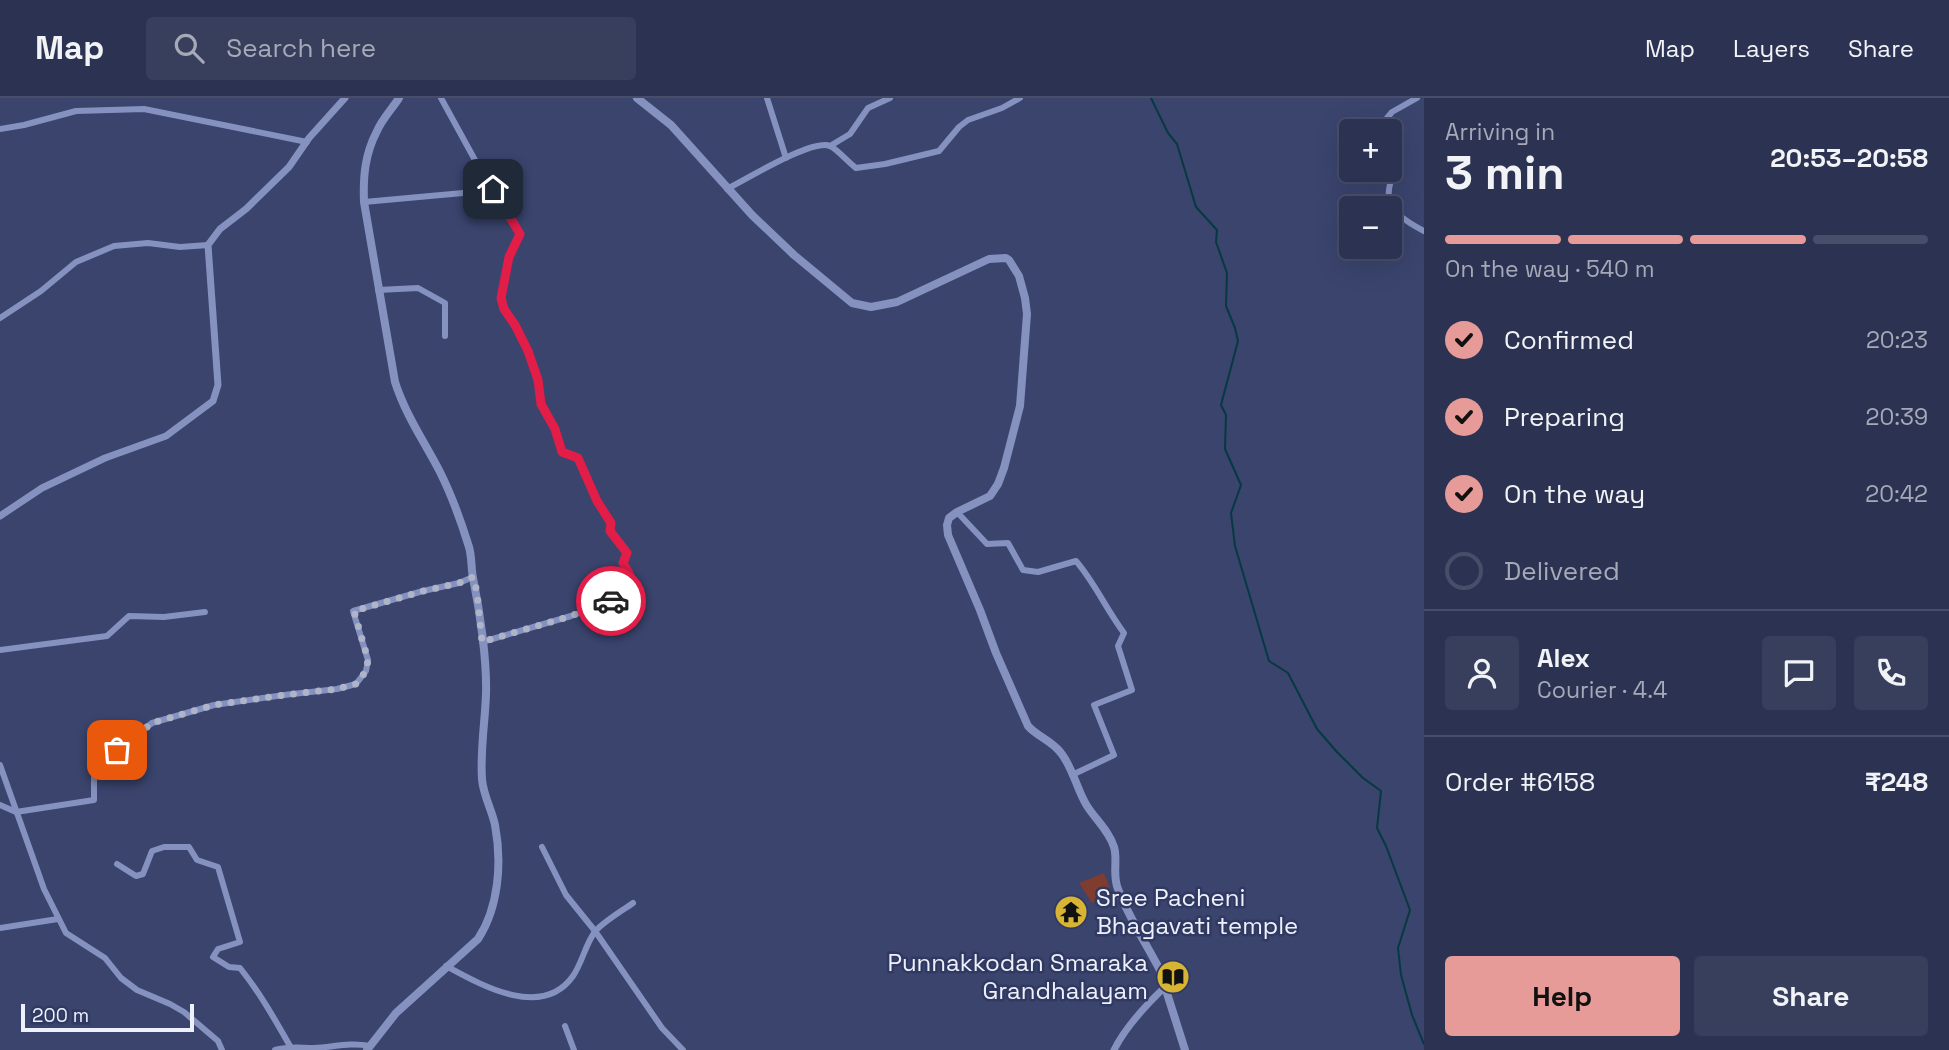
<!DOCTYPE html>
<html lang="en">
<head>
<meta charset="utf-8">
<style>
	:root { --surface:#2c3352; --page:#383f5c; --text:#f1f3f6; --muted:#a6aab8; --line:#484e69; --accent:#e69b98 }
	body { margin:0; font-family:"Space Grotesk",sans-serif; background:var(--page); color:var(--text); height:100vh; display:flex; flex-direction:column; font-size:26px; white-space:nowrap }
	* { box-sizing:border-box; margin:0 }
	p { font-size:23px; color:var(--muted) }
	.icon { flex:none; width:38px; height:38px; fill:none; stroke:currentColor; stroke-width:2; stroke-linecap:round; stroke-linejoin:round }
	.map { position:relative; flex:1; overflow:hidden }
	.drawer { display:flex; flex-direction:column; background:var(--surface); width:525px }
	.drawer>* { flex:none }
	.tools { position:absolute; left:1339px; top:21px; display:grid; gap:14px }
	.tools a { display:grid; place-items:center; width:63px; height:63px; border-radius:7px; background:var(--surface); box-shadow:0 7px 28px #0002,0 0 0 2px var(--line); font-size:35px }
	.scale { position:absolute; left:21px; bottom:18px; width:173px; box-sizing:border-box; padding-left:7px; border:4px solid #eef1fb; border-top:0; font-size:19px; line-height:24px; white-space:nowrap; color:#eef1fb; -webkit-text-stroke:5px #303961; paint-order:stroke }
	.pin { position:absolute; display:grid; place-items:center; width:60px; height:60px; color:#fff; margin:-30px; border-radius:14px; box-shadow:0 4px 10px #0006 }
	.courier { position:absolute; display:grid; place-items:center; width:70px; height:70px; margin:-35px; border:5px solid #e11d48; border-radius:50%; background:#fff; color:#222; box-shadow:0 2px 9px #0007 }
	.summary em { font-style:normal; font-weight:600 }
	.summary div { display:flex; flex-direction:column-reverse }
	.summary { display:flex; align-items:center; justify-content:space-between; height:119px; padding:0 21px }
	h1 { font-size:46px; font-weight:600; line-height:52px }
	.bar { display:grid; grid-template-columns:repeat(4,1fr); gap:10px 7px; align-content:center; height:84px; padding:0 21px }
	.bar i { height:9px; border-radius:5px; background:var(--line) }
	.bar .active { background:var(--accent) }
	.bar p { grid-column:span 4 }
	.line { display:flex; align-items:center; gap:18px; padding:0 21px; border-top:2px solid var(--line) }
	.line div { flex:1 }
	.round { display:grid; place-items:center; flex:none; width:74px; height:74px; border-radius:7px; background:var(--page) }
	ol { padding:0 21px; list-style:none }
	li { display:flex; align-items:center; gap:21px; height:77px }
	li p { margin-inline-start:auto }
	li .icon { padding:7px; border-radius:50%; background:var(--accent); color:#111; stroke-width:4 }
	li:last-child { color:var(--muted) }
	li i { width:38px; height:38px; border:4px solid var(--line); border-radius:50% }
	.action { display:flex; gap:14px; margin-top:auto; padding:14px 21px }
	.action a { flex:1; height:80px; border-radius:7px; background:var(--accent); color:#111; font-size:28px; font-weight:600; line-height:80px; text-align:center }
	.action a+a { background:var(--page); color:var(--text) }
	header { display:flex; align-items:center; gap:42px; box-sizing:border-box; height:98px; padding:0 35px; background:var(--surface); border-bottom:2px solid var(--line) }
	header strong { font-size:33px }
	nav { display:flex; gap:38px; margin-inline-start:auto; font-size:24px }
	.search { width:490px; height:63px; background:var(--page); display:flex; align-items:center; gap:18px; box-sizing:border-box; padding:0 24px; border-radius:7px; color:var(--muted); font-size:26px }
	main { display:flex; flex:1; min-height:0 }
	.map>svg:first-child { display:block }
	.green { fill:#803c2f }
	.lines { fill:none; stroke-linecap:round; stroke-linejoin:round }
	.stream { stroke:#063942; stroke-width:2 }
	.minor { stroke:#8592c0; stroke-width:6 }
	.tertiary { stroke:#8592c0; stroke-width:7 }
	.secondary { stroke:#8592c0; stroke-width:8 }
	.done { stroke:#afb4c9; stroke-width:7; stroke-dasharray:0 12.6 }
	.route { stroke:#e11d48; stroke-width:9 }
	.labels { text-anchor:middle; stroke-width:5; stroke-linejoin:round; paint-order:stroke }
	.poi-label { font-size:24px; fill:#eef1fb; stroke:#303961; text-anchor:start }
</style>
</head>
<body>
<header>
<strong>Map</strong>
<div class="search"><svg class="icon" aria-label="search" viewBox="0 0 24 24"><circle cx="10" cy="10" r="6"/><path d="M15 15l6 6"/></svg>Search here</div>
<nav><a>Map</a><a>Layers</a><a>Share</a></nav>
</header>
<main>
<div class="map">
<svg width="1424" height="952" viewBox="0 0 1424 952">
	<rect width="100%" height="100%" fill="#3a446d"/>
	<!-- green -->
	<path class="green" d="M1104,775L1111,793L1092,805L1079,785Z"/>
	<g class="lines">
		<!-- stream -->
		<path class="stream" d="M1151,0L1168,35L1177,46L1196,109L1217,132L1216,144L1227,175L1226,208L1235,230L1238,243L1221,307L1226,317L1225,351L1241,387L1231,415L1235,448L1269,563L1288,575L1317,631L1337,654L1363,680L1381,693L1377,730L1386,748L1410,812L1398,850L1401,877L1412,917L1424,946"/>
		<!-- minor -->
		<g class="minor">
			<path d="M441,0L481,73L520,136L509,159L501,200L504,211L515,227L528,253L538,282L541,306L555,331L562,354L577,360L597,403L612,425L610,433L627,455L623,465L630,477L624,492L613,503L571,518L482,544"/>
			<path d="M767,0L786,60"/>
			<path d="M1417,0L1392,14L1387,20L1393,36L1390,43L1400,49C1389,96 1373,107 1424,133"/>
			<path d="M0,31L24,27L76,13L144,11L307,44L304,47"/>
			<path d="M830,48L850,36L868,10L890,0"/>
			<path d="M727,91C745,82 813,40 830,48C837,51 849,65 856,70L885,66L939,53L959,29L968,22L1002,10L1020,0"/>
			<path d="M364,104L463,95"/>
			<path d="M378,192L418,190L445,205V238"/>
			<path d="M0,220L41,193L76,164L114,148L148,145L180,149L208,147"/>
			<path d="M957,414L987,446L1008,445L1023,472L1038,474L1076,463C1095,485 1106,511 1124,535L1118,548L1132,592L1094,607L1114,657L1072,677"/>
			<path d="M0,552L107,538L129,518L164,519L205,514"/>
			<path d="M0,667L44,791L66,835L105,860L121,880L137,892L170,906L184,914L218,943L222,952"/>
			<path d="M0,707L16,714L94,702V655L117,652L152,625L214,607L284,597L337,591L356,586L366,573L368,562L353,513L423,493L459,485L473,479"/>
			<path d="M542,749L566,797L595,833L662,930L683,952"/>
			<path d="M117,766L136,778L143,776L152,753L164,749H189L197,762L218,769L240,844L218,851L213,859L229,869L240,870C260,895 274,920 290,948"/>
			<path d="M0,830L58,821"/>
			<path d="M446,868C481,887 542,922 573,878C582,865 585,848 594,835C601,825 622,813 633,805"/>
			<path d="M565,928L574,952"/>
			<path d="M275,952C289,948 300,950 314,950C334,949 350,944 370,948"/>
		</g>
		<!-- tertiary -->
		<g class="tertiary">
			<path d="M0,418L42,390L105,360L166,338L213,303L218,287L208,147L220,131L246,111L289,69L309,40L345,0"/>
			<path d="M1114,952C1126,928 1146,907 1165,889"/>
		</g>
		<!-- secondary -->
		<g class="secondary">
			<path d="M637,0L671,27L752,117L794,157L852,205L871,209L897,204L989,161L1006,160L1009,162L1019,178L1025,200L1027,216L1020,308L1004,370L998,386L990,398L957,414L949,420L947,427L948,437L980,512L996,555L1028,628C1038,639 1052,643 1061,655C1073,670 1077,692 1087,708C1096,722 1109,733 1114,749C1118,762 1112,777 1118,791C1130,823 1150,851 1165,882V889L1185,952"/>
			<path d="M367,952L396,915L478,841C499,809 502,764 495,727C492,712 483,697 482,681C480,653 485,625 486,596C487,562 480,514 473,480C471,470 472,459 469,449C461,423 452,398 440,374C424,343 406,318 395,284L364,104C363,78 365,56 377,33C382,21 392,11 399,0"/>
		</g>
	</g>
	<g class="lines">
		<!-- done -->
		<path class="done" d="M117,652L152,625L214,607L284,597L337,591L356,586L366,573L368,562L354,513L423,493L459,485L473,479L477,494L482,544L571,518L611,503"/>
		<!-- route -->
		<path class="route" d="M493,91L520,136L509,159L501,200L504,211L515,227L528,253L538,282L541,306L555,331L562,354L578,360L597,403L611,425L610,433L627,455L623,465L630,477L624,492L611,503"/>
	</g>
	<!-- icons -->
	<defs>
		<symbol id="temple-disc" viewBox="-11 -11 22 22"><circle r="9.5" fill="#d8b434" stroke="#303961"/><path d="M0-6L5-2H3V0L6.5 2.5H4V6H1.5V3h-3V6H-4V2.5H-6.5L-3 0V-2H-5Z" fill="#111"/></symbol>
		<symbol id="library-disc" viewBox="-11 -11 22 22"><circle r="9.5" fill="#d8b434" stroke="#303961"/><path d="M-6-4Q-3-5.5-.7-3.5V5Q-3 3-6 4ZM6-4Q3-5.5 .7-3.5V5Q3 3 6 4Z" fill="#111"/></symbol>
	</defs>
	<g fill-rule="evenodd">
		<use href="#temple-disc" x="1052" y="795" width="38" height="38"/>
		<use href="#library-disc" x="1154" y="860" width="38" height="38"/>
	</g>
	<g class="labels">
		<!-- poi labels -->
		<g class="poi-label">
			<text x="1096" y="808">Sree Pacheni<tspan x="1096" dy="28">Bhagavati temple</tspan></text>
			<text x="1148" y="873" text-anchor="end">Punnakkodan Smaraka<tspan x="1148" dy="28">Grandhalayam</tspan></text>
		</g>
	</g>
</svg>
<div class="tools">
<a>+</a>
<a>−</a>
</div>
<div class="scale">200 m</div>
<div class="pin" style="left:117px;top:652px;background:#ea580c"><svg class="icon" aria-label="bag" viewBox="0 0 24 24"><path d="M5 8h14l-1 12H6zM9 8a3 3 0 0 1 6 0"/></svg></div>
<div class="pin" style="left:493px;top:91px;background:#1f2937"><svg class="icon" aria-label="home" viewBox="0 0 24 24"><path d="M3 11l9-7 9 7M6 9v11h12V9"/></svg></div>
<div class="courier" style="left:611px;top:503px"><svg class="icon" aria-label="car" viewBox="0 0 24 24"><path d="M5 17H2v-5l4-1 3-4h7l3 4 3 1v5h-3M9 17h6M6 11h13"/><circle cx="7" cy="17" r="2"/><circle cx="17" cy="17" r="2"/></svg></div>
</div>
<section class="drawer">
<div class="summary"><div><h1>3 min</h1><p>Arriving in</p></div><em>20:53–20:58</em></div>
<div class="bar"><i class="active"></i><i class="active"></i><i class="active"></i><i></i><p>On the way · 540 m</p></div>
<ol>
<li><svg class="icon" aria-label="check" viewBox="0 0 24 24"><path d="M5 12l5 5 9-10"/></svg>Confirmed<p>20:23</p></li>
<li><svg class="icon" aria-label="check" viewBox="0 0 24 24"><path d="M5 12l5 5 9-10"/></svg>Preparing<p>20:39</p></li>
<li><svg class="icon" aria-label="check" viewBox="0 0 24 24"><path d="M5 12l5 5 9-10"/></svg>On the way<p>20:42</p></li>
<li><i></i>Delivered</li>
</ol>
<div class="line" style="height:126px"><a class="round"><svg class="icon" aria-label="person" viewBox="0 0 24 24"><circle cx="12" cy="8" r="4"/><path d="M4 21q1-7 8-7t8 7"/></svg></a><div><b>Alex</b><p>Courier · 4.4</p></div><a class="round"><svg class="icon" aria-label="chat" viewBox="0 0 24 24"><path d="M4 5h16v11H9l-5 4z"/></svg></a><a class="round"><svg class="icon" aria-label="phone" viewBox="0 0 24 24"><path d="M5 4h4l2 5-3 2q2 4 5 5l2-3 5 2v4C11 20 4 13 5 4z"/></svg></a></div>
<div class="line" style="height:91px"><div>Order #6158</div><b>₹248</b></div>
<div class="action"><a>Help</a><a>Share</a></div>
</section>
</main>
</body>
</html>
